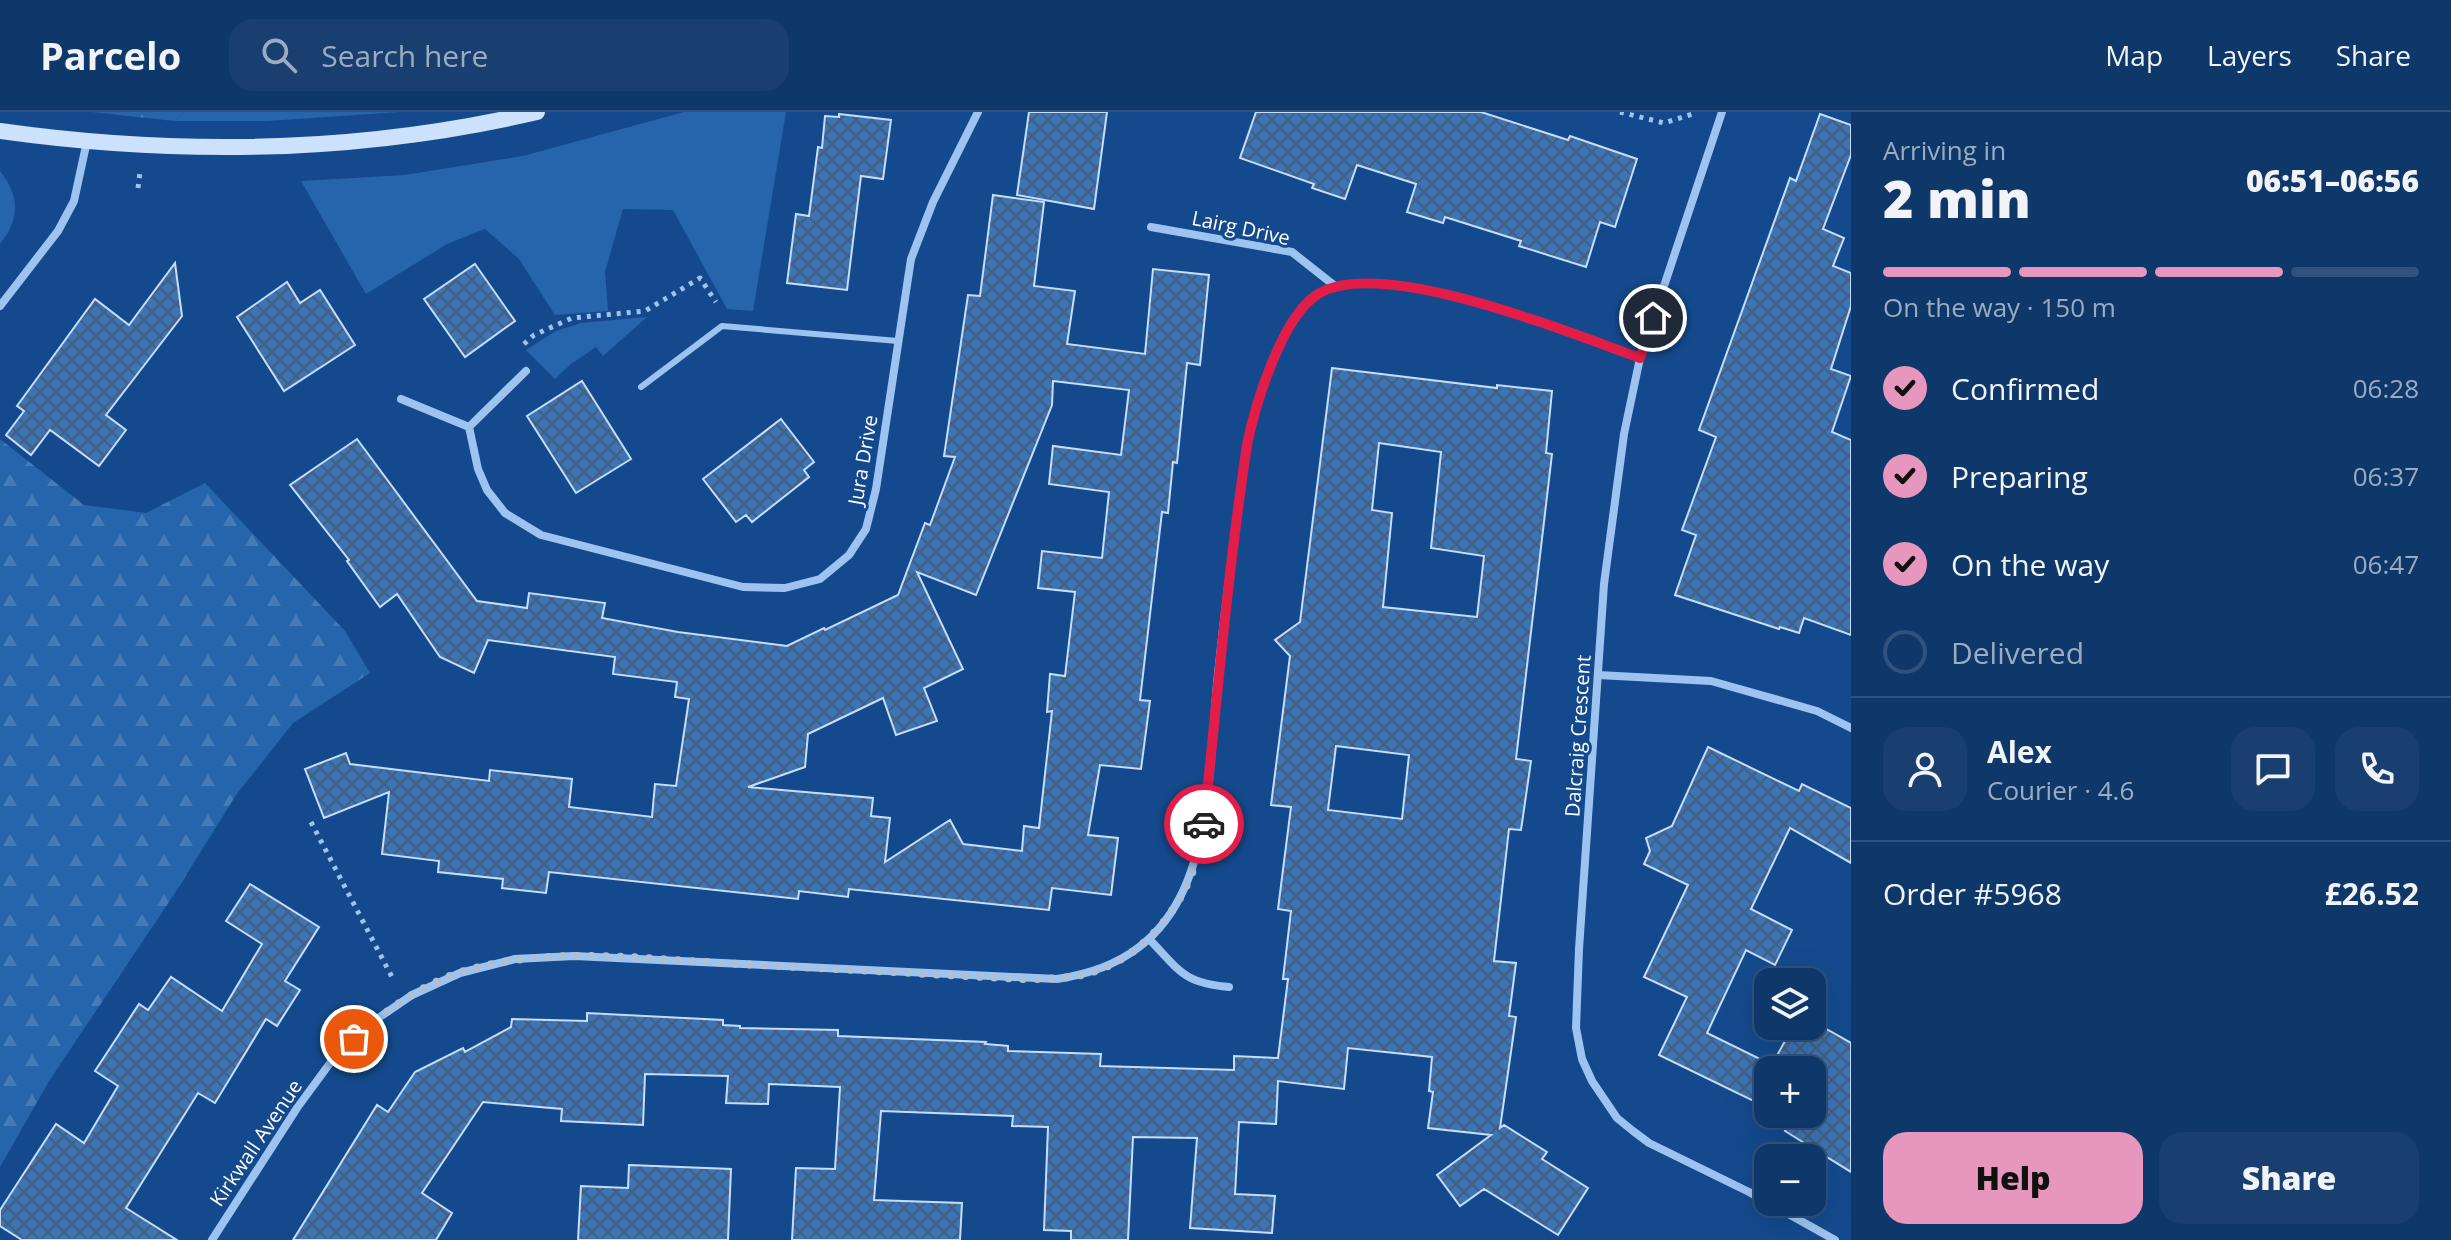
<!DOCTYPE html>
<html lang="en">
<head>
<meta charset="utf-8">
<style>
	:root { --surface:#0f386a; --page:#183f70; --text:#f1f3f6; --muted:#9bacc1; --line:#2f527e; --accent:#e797bd }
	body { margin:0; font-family:"Open Sans",sans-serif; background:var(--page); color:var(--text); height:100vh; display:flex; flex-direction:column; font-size:30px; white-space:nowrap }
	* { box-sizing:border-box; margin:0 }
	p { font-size:26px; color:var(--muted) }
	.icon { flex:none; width:44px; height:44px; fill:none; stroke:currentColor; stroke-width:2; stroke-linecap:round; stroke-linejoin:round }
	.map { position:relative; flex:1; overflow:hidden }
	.details { display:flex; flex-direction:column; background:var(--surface); width:600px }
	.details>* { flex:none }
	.tools { position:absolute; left:1754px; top:856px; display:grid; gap:16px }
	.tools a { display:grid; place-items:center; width:72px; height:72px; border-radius:16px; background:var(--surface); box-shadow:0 8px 32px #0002,0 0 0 2px var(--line); font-size:40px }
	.pin { position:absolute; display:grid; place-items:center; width:68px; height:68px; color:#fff; margin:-34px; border:4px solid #fff; border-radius:50%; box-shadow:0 2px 8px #0007 }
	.courier { position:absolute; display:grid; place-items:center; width:80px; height:80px; margin:-40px; border:6px solid #e11d48; border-radius:50%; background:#fff; color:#222; box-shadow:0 2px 10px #0007 }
	.head em { font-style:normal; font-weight:800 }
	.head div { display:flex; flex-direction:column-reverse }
	.head { display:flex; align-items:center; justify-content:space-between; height:136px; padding:0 32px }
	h1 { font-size:52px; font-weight:800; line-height:60px }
	.bar { display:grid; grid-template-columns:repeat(4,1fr); gap:12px 8px; align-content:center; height:96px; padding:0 32px }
	.bar i { height:10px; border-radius:6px; background:var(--line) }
	.bar .active { background:var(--accent) }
	.bar p { grid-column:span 4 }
	.line { display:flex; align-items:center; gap:20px; padding:0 32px; border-top:2px solid var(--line) }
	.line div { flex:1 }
	.round { display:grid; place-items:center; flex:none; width:84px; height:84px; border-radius:24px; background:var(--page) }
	ol { padding:0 32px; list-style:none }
	li { display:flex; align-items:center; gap:24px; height:88px }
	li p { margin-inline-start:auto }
	li .icon { padding:8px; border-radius:50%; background:var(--accent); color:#111; stroke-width:4 }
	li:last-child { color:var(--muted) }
	li i { width:44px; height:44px; border:4px solid var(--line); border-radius:50% }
	.action { display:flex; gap:16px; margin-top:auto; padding:16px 32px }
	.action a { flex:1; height:92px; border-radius:24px; background:var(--accent); color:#111; font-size:32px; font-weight:800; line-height:92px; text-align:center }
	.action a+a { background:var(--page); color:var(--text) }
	header { display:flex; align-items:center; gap:48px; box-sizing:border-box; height:112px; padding:0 40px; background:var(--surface); border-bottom:2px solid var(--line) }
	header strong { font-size:38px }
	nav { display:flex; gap:44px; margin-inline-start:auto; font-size:28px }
	.search { width:560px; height:72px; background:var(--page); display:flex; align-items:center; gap:20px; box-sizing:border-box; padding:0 28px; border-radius:24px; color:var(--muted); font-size:30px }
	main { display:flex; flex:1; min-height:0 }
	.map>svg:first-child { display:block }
	.grass { fill:#2664ac }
	.forest { fill:url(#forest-firs) }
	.building { fill:url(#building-cross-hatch); stroke:#c4defc; stroke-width:2; fill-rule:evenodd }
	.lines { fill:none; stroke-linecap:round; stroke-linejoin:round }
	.path { stroke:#9dc4f1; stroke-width:5; stroke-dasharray:4 6; stroke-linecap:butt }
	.lane { stroke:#9dc4f1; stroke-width:6 }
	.street { stroke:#9dc4f1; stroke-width:8 }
	.secondary { stroke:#cce1fb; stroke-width:16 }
	.done { stroke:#adc0d7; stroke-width:8; stroke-dasharray:0 14.4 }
	.route { stroke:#e11d48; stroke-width:10 }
	.labels { text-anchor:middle; stroke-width:6; stroke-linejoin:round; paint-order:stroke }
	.street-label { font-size:20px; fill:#fff; stroke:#144a8d }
</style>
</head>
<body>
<header>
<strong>Parcelo</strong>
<div class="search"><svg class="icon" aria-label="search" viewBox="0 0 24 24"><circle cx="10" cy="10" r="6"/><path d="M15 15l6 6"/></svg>Search here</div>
<nav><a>Map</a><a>Layers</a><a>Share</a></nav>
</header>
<main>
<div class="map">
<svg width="1851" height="1128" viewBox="0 0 1851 1128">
	<defs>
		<pattern id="forest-firs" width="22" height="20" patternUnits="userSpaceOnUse" patternTransform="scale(2)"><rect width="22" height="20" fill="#2664ac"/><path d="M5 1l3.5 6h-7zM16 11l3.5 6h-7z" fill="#477bb8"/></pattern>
		<pattern id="building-cross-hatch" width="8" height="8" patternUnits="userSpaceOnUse" patternTransform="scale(2)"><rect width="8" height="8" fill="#3c74b6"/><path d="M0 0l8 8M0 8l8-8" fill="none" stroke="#455e7c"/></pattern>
	</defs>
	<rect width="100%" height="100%" fill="#144a8d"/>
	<!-- grass -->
	<g class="grass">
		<path d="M184,0H400L268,9H174Z"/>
		<path d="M684,0H786L753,199L727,197L673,98L623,97L605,160L608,199L555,203L519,147L485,117L447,132L366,182L301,69L405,63L523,44Z"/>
		<path d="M0,59C20,84 20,107 0,132Z"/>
		<path d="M647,205L603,244L596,235L571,252L555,267L526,238L556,219L581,211Z"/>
	</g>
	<!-- forest -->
	<g class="forest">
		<path d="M92,0H184L174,9Z"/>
		<path d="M0,327L84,393L146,401L205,371L345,519L370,561L293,611L236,683L175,781L49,969L0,1055Z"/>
	</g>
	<!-- building -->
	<g class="building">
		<path d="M1029,0H1107L1094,97L1017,83Z"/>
		<path d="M1256,0H1481L1568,28L1570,24L1637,47L1615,115L1600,110L1586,155L1519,134L1521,129L1445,105L1443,111L1407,100L1416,72L1357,53L1345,87L1312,76L1314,72L1240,46Z"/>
		<path d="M839,2L891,8L883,67L861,64L847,178L787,171L796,102L809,104L818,35L822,36L825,4L839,5Z"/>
		<path d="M1820,2L1851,13V43L1823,117L1844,126L1833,154L1851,161V194L1831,257L1851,264L1832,320L1851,328V523L1804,506L1799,521L1780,515L1779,517L1675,483L1696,423L1682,418L1716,325L1699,318L1790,66L1796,69Z"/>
		<path d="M993,83L1044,90L1034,174L1075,179L1067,232L1145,242L1153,157L1209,163L1200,253L1187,251L1177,351L1173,350L1168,401L1162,400L1140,588L1150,589L1141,657L1100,653L1088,723L1118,726L1111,783L1052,776L1049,798L849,777L848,785L799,779L798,787L549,760L546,781L502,776L503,767L438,760L439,749L382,742L389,680L324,706L305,657L346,641L350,652L489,669L490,658L572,667L569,695L652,705L655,672L676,674L689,587L675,585L677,570L613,562L615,545L488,528L474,561L440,545L397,482L380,495L347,449L349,448L290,373L357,327L477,489L527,496L529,481L605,491L602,506L678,520L787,534L824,516L825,518L898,483L925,411L930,413L955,345L944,344L968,183L980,184ZM1053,269L1129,278L1121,343L1053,334L1049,372L1109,380L1102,446L1042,439L1038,476L1075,480L1065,564L1050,562L1047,600L1052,599L1039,716L1024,714L1022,739L963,732L950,708L885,750L890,706L871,704L873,686L748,675L805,655L808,622L883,586L896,623L937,609L924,576L963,557L917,460L976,483L1052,293Z"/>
		<path d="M175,151L182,204L106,303L126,318L99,354L50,318L31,343L6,323L24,299L17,294L95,187L129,213Z"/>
		<path d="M475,152L515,209L465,245L424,187Z"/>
		<path d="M287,170L300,191L320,178L355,233L284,279L237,205Z"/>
		<path d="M1332,256L1497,276V273L1552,279L1546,341L1552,342L1516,647L1531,649L1521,718L1509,717L1494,849L1516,851L1509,904L1516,905L1500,1016L1504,1013L1547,1040L1542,1047L1588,1076L1558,1123L1484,1077L1460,1094L1437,1063L1491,1023L1428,1016L1433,980L1429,979L1432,945L1348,936L1344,977L1278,969L1276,1012L1239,1010L1235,1082L1275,1084L1272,1121L1190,1116L1197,1026L1133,1025L1128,1128H1071V1119L1044,1118L1048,1015L1012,1014L1013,1004L881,999L874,1088L962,1091L960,1128H792L796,1056L835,1057L840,975L769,972L768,992L726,991L728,964L645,962L643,1013L561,1009L562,997L483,990L422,1081L452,1101L436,1128H293L377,993L388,1000L415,960L463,936L465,940L511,915L512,907L587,909V901L723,908V913L740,914V916L838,918V924L986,930L985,932L1008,934V939L1101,942L1100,954L1234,958V944L1278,946L1288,867H1283L1291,799L1278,797L1291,695L1271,693L1290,544L1275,528L1300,510ZM1379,331L1441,340L1431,436L1484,444L1477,505L1383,495L1392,401L1372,398ZM1336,634L1409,643L1402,707L1328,698Z"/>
		<path d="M582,269L631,347L576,381L527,304Z"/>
		<path d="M781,307L814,350L804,358L809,365L752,410L746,403L736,410L703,367Z"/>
		<path d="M1708,635L1799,679L1802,672L1851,696V751L1790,716L1751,797L1792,818L1775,853L1746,838L1707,921L1772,953L1793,914H1821L1851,931V1060L1785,1019L1787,1016L1771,1007L1774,1002H1812V958H1768V996L1659,943L1687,885L1644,865L1688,773L1644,752L1650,739L1646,726L1672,714Z"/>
		<path d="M250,772L319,815L285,869L300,878L277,914L266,907L215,991L198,981L126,1096L177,1128H22L0,1114V1098L56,1012L84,1031L118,974L95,959L139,892L148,898L171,865L222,899L262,832L226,809Z"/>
		<path d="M629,1053L731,1057L728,1128H578L581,1074L628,1076Z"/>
	</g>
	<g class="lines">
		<!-- path -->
		<g class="path">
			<path d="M1620,0L1664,11L1696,1"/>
			<path d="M138,76L140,60"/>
			<path d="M524,232L534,223L572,206L645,199L700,166L716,190"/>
			<path d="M311,710L393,867"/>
		</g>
		<!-- lane -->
		<path class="lane" d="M641,275L722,214L898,229"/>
		<!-- street -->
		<g class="street">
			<path d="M1722,0L1640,246L1624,322L1604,472L1579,837L1576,916L1582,947L1592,969L1617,1006L1633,1019L1649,1031L1749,1080L1835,1128"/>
			<path d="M1151,115L1292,140L1335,174"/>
			<path d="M0,194L58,119L74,89L87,29"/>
			<path d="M401,287L469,315L526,259"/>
			<path d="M469,315L478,357L487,378L505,401L541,423L743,475L785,476L820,467L849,443L866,417L876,377L911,147L933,90L978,0"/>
			<path d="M1598,563L1711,569L1817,599L1851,616"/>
			<path d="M1150,828C1180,859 1183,871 1229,875"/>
			<path d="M212,1128L297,996L336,943L371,911L412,883L460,861L515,847L574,844L1057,867C1219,844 1205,686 1218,562C1226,486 1236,409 1247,333C1254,293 1282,204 1318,182C1381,142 1572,223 1640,246"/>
		</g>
		<!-- secondary -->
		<path class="secondary" d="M0,19C178,44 361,41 537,0"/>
	</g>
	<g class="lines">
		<!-- done -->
		<path class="done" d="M354,927C384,899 422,873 461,860C544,834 636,846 721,851C823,856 924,862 1025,867C1044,867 1063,867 1081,863C1150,848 1197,780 1204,712"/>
		<!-- route -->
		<path class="route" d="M1204,712C1217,586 1228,459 1247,333C1255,293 1282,204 1318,182C1381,143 1572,222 1640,246L1653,206"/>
	</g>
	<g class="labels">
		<!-- street labels -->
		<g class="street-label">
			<text transform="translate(1241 116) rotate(12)" y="7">Lairg Drive</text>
			<text transform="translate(863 348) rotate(-80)" y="7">Jura Drive</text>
			<text transform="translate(1578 624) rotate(-86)" y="7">Dalcraig Crescent</text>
			<text transform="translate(256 1031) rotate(-56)" y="7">Kirkwall Avenue</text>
		</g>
	</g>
</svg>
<div class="tools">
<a><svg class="icon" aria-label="layers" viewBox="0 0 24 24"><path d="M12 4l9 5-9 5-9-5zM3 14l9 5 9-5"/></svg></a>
<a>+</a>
<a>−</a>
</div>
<div class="pin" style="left:354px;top:927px;background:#ea580c"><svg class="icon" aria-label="bag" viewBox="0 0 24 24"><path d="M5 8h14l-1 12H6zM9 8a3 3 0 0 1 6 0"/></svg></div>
<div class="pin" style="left:1653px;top:206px;background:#1f2937"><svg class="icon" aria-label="home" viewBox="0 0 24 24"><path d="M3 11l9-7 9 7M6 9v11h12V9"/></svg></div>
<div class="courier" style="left:1204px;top:712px"><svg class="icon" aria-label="car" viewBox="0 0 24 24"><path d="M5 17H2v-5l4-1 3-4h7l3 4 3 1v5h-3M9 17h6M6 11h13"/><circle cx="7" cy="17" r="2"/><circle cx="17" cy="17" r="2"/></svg></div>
</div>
<section class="details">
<div class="head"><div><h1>2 min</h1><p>Arriving in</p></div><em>06:51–06:56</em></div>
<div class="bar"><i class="active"></i><i class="active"></i><i class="active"></i><i></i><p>On the way · 150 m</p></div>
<ol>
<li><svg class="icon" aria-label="check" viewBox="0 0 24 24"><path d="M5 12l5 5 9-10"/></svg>Confirmed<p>06:28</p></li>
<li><svg class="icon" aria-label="check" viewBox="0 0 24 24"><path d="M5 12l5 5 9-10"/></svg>Preparing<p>06:37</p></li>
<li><svg class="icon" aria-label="check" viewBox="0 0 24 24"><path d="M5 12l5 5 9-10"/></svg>On the way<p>06:47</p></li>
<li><i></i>Delivered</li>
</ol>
<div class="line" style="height:144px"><a class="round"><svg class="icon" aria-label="person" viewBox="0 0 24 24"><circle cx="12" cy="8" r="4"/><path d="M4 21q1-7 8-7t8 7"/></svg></a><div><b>Alex</b><p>Courier · 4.6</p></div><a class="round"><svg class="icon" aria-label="chat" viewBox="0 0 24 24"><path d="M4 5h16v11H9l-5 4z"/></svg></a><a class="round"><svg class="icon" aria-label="phone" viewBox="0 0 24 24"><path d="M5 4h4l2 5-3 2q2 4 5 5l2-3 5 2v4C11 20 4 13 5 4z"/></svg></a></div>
<div class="line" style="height:104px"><div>Order #5968</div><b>£26.52</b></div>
<div class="action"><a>Help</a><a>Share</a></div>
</section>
</main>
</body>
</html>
